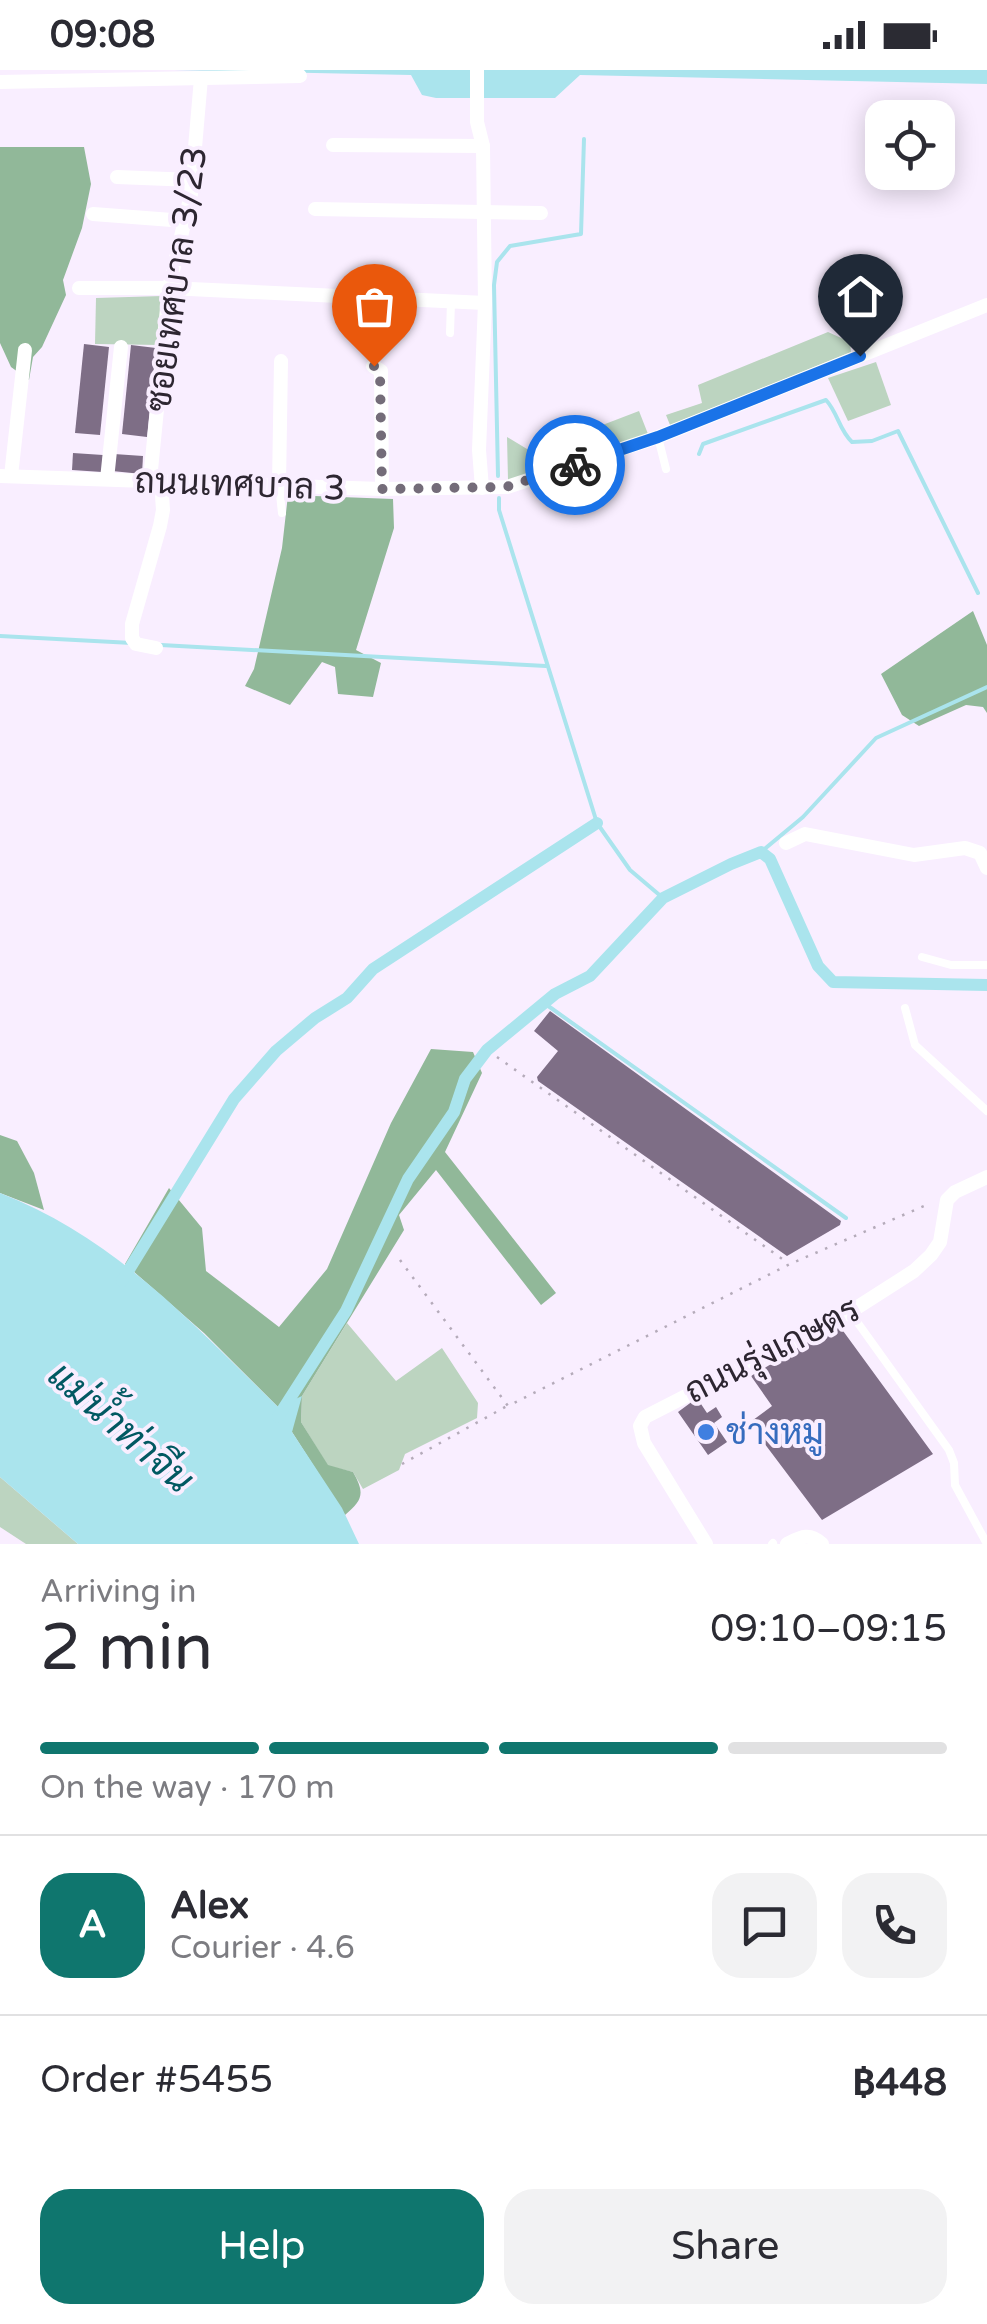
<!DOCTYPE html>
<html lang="en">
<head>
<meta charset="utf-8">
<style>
	:root { --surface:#fff; --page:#f2f2f3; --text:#2b2b33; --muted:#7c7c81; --line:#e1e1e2; --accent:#0f766e }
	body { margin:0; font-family:"Varela Round",Sarabun,sans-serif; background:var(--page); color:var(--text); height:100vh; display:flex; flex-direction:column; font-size:38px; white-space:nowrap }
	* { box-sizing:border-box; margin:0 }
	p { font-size:32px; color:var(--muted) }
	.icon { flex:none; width:55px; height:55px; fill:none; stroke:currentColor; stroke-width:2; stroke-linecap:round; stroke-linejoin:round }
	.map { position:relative; height:1474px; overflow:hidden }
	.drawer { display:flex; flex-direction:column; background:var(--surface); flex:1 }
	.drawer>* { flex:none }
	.controls { position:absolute; left:865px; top:30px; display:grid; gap:20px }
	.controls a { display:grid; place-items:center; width:90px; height:90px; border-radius:20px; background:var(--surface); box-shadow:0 5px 25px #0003; font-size:50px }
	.pin { position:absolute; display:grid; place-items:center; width:85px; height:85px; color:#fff; margin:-102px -42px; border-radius:50% 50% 50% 0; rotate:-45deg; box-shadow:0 0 10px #0007 }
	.pin .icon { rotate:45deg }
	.courier { position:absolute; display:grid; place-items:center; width:100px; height:100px; margin:-50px; border:8px solid #1a73e8; border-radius:50%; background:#fff; color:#222; box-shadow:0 2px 12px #0007 }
	.headline em { font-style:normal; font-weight:600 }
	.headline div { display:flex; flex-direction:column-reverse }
	.headline { display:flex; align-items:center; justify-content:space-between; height:170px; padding:0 40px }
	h1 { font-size:65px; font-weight:600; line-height:75px }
	.bar { display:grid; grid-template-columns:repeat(4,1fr); gap:15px 10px; align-content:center; height:120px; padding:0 40px }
	.bar i { height:12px; border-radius:8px; background:var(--line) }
	.bar .current { background:var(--accent) }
	.bar p { grid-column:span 4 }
	.line { display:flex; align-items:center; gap:25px; padding:0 40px; border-top:2px solid var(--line) }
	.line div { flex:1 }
	.round { display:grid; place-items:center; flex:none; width:105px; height:105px; border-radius:30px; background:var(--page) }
	.cta { display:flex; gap:20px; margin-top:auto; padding:20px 40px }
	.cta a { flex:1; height:115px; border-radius:30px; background:var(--accent); color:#fff; font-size:40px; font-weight:600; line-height:115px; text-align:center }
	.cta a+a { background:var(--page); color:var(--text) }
	.status { display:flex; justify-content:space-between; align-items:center; height:70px; padding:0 50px; background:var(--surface); direction:ltr }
	.status svg { height:28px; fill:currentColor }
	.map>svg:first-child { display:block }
	.green { fill:#bcd4c0 }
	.forest { fill:#91b899 }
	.water { fill:#aae4ed }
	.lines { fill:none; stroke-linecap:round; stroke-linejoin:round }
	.stream { stroke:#aae4ed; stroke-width:4 }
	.canal { stroke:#aae4ed; stroke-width:12 }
	.building { fill:#7e6e86 }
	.path { stroke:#b5abba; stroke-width:2.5; stroke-dasharray:2.5 8; stroke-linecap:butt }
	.lane { stroke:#fff; stroke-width:8 }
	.street { stroke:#fff; stroke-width:14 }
	.done { stroke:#746c79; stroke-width:10; stroke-dasharray:0 18 }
	.route { stroke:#1a73e8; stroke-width:12 }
	.shop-dot { fill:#3f7fe0; stroke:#f9eeff; stroke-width:4 }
	.labels { text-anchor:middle; stroke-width:8; stroke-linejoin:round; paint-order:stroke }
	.street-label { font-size:35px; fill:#2d2631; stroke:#f9eeff }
	.shop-label { font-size:35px; fill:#366cbe; stroke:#f9eeff; text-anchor:start }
	.water-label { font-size:38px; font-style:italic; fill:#015962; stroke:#f9eeff }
</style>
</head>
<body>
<div class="status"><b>09:08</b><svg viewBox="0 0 49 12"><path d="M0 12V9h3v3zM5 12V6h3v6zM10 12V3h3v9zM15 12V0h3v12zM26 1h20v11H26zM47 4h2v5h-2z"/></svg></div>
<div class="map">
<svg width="987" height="1474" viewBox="0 0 987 1474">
	<rect width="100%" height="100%" fill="#f9eeff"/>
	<!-- green -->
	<g class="green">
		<path d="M162,226L159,275L95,274L96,228Z"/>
		<path d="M828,262L850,272L851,282L670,355L666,345L702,333L698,315Z"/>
		<path d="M876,292L891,335L848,351L828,308Z"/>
		<path d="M639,341L648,364L508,410L507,367L532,382Z"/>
		<path d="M347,1253L396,1311L442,1278L478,1333L477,1348L405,1384L399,1400L363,1419L353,1402L328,1396L301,1352L302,1326Z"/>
		<path d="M0,1407L78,1474H26L0,1457Z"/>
	</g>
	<!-- forest -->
	<g class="forest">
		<path d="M0,77H84L91,114L82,158L63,210L66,225L42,277L33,287L29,310L11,297L0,273Z"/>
		<path d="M288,425L393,429L394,458L356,580L381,593L373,627L338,624L335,597L322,592L290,635L245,616L254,599L282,478Z"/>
		<path d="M973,541L987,575V643L983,637L966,635L919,656L902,645L881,604Z"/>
		<path d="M431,979L473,982L482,1003L445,1082L556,1223L541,1235L436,1100L399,1145L404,1160L302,1326L301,1352L328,1395L353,1402C365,1423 363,1430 345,1445L292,1362L293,1329L278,1337L204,1263L125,1194L169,1118L202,1158L206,1201L279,1257L327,1199L391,1053Z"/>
		<path d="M0,1065L17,1071L34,1103L44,1140L0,1123Z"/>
	</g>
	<!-- water -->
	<g class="water">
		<path d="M174,0H987V14L580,5L555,28H436L422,25L411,5Z"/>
		<path d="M0,1123C115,1168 191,1252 278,1337L302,1326L292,1362L342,1438L359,1474H78L0,1407Z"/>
	</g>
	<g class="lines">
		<!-- stream -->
		<g class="stream">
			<path d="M699,384L703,374L826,330C838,343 839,360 852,372L872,371L898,361L978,523"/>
			<path d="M498,406L494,215L497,192L510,176L581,164L584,69"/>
			<path d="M499,428V440L597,753L630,800L663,828"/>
			<path d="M0,566L132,573"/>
			<path d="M161,575L546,596"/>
			<path d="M761,782L803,747L876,668L987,617"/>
			<path d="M544,933L846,1148"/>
		</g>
		<!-- canal -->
		<g class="canal">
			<path d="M122,1211L234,1029L276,981L315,948L347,928L373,899L597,753"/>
			<path d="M278,1347L346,1241L408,1109L454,1042L465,1009L487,980L555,924L590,906L663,828L731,794L761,782L770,789L818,896L833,912L987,915"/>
		</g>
	</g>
	<!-- building -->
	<g class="building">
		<path d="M84,274L109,277L100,365L75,363Z"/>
		<path d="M131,275L156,278L147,367L122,364Z"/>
		<path d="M73,383L103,385L102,402L72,400Z"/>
		<path d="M114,384L143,386L142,404L112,401Z"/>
		<path d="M550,941L841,1151L840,1155L787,1186L538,1011L537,1007L558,981L534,961Z"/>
		<path d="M838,1254L933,1384L822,1450L749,1353L772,1336L751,1306Z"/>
		<path d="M697,1328L707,1343L716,1337L722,1347L714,1353L727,1372L708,1385L678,1342Z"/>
	</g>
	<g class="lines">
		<!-- path -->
		<g class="path">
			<path d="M497,987L788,1193"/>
			<path d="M400,1190L508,1336L790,1194L931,1133"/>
			<path d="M402,1394L507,1336"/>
		</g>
		<!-- lane -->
		<g class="lane">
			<path d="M850,248L860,286"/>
			<path d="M450,263L451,232"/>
			<path d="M658,367L666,399"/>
			<path d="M279,415L282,443"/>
			<path d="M922,887L951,895H987"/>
			<path d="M905,938L915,975L987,1041"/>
			<path d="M850,1242L949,1380L954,1393L955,1415L987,1474"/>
			<path d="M772,1474L773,1473"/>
		</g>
		<!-- street -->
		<g class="street">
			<path d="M477,0V52L483,76L485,233L479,380L482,418"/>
			<path d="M0,12L300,6"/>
			<path d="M333,75L483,76"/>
			<path d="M117,107L193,110"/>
			<path d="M315,139L541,143"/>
			<path d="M93,144L185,151"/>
			<path d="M79,218H169L485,233"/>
			<path d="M373,296L381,301L382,419"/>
			<path d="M0,406L382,419L507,417L658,367L987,235"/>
			<path d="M11,406L25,280"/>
			<path d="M107,409L121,277"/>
			<path d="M150,410L169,218L191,124L201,8"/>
			<path d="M279,415L281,291"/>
			<path d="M156,578L136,574L132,568V554L160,456L163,440L161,411"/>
			<path d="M786,773L805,764L914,785L965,778L980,783L987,798"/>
			<path d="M706,1474L644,1373L640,1356L645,1347L850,1242L914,1201L931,1185L940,1172L947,1130L955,1122L987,1107"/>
			<path d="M787,1474C801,1467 809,1462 822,1474"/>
		</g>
	</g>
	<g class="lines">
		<!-- done -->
		<path class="done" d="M374,296L380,302L382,419L506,417L575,395"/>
		<!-- route -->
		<path class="route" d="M575,395L658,367L860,286"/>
	</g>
	<!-- markers -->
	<circle class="shop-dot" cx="706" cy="1362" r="10"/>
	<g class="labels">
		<!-- street labels -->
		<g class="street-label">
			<text transform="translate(176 209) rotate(-82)" y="12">ซอยเทศบาล 3/23</text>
			<text transform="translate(240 414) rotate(2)" y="12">ถนนเทศบาล 3</text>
			<text transform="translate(772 1280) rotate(-27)" y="12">ถนนรุ่งเกษตร</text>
		</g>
		<!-- shop labels -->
		<g class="shop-label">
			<text x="726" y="1374">ช่างหมู</text>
		</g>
		<!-- water labels -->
		<g class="water-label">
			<text transform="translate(121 1357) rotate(41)" y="13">แม่น้ำท่าจีน</text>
		</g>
	</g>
</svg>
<div class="controls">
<a><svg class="icon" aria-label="locate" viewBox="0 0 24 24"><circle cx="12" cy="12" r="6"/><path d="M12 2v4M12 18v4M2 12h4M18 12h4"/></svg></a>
</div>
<div class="pin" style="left:374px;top:296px;background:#ea580c"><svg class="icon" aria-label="bag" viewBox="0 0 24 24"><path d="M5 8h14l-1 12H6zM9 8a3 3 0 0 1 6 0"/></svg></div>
<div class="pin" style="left:860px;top:286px;background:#1f2937"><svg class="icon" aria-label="home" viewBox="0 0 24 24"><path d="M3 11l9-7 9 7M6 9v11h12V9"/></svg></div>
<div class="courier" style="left:575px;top:395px"><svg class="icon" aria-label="bike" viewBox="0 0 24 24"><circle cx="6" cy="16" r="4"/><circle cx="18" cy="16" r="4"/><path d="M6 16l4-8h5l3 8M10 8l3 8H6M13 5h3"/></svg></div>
</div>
<section class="drawer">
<div class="headline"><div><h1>2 min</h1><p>Arriving in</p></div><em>09:10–09:15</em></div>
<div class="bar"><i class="current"></i><i class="current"></i><i class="current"></i><i></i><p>On the way · 170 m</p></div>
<div class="line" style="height:180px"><b class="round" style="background:var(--accent);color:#fff">A</b><div><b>Alex</b><p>Courier · 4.6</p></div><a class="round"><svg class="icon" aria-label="chat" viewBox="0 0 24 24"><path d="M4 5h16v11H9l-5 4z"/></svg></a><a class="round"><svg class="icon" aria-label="phone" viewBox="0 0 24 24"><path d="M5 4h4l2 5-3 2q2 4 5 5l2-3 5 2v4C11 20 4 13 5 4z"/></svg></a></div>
<div class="line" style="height:130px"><div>Order #5455</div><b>฿448</b></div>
<div class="cta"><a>Help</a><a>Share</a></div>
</section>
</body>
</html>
